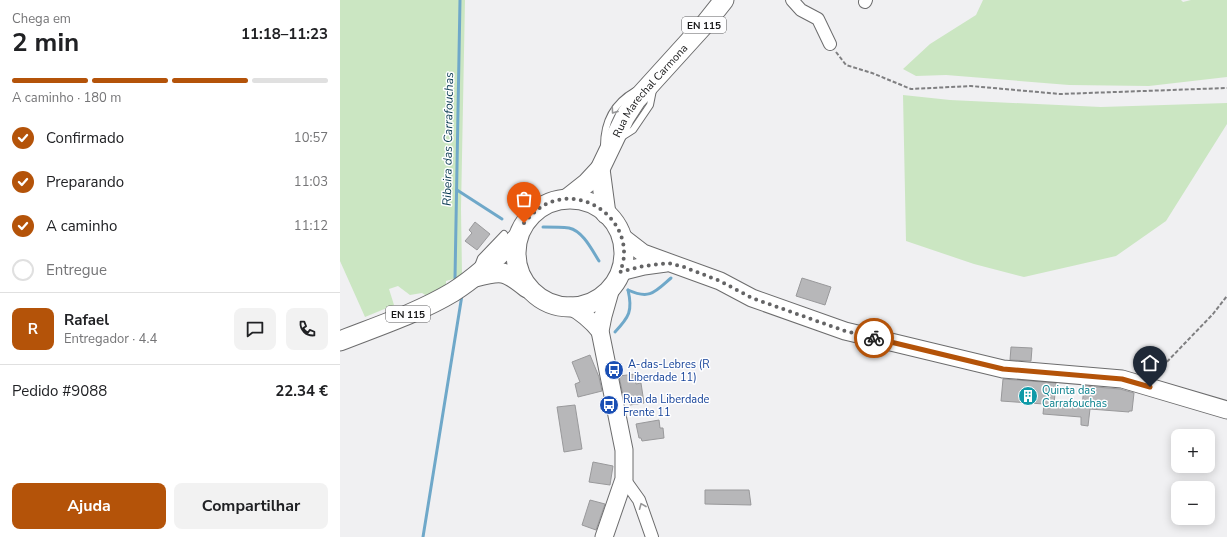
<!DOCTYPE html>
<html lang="pt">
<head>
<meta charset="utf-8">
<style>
	:root { --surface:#fff; --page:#f2f2f2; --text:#202124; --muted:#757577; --line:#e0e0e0; --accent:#b45309 }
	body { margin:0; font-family:"Nunito Sans",sans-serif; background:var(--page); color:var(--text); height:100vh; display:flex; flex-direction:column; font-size:15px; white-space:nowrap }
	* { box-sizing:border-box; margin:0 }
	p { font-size:13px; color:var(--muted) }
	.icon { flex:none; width:22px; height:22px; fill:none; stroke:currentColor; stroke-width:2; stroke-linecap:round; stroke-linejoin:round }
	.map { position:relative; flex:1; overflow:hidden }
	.sheet { display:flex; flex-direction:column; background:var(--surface); width:340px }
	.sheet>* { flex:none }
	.controls { position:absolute; left:831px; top:429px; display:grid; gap:8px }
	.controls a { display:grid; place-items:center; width:44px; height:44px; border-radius:8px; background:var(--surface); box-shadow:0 2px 10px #0003; font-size:20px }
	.pin { position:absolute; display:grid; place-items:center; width:34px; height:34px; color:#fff; margin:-41px -17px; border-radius:50% 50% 50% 0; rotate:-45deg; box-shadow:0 0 4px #0007 }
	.pin .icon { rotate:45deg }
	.courier { position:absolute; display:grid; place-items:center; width:40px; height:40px; margin:-20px; border:3px solid #b45309; border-radius:50%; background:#fff; color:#222; box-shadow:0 1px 5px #0007 }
	.head em { font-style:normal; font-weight:700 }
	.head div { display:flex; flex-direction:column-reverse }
	.head { display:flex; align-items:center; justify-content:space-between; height:68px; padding:0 12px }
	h1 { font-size:26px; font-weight:700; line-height:30px }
	.bar { display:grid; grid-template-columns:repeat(4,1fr); gap:6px 4px; align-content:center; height:48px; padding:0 12px }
	.bar i { height:5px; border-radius:3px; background:var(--line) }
	.bar .active { background:var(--accent) }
	.bar p { grid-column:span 4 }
	.line { display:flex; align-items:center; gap:10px; padding:0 12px; border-top:1px solid var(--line) }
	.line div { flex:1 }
	.round { display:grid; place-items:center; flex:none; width:42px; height:42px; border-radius:8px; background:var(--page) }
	ol { padding:0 12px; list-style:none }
	li { display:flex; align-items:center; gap:12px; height:44px }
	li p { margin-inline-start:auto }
	li .icon { padding:4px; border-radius:50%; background:var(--accent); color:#fff; stroke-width:4 }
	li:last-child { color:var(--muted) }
	li i { width:22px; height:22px; border:2px solid var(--line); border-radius:50% }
	.button { display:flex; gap:8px; margin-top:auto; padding:8px 12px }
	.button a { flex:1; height:46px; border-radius:8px; background:var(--accent); color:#fff; font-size:16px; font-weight:700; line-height:46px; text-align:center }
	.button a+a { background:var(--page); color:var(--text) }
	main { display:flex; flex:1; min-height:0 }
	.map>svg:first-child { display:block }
	.green { fill:#cbe6c2 }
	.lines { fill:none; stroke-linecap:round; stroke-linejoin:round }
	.stream { stroke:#6fa8c9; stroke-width:3 }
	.building { fill:#b7b7b9; stroke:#99999b }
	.lane-casing { stroke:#6c6c6d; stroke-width:8 }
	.street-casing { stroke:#6c6c6d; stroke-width:14 }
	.secondary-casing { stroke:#6c6c6d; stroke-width:19 }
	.primary-casing { stroke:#6c6c6d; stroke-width:21 }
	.path { stroke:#7f7f81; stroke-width:2; stroke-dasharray:4 2; stroke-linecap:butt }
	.lane { stroke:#fff; stroke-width:6 }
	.street { stroke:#fff; stroke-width:12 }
	.secondary { stroke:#fff; stroke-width:17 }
	.primary { stroke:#fff; stroke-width:19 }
	.oneway { stroke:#979798 }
	.done { stroke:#646465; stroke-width:4; stroke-dasharray:0 7.2 }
	.route { stroke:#b45309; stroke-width:5 }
	.labels { text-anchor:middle; stroke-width:3; stroke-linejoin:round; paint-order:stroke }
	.shield { fill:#fefeff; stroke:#5d5d5e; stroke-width:1 }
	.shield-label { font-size:10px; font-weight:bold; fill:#181819 }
	.street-label { font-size:11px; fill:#181819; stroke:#fefeff }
	.transit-label { font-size:11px; fill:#164399; stroke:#fefeff; text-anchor:start }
	.culture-label { font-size:11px; fill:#0d838f; stroke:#fefeff; text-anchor:start }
	.water-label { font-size:12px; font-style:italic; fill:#06384f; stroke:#fefeff }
</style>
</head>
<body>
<main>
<section class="sheet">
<div class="head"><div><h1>2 min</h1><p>Chega em</p></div><em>11:18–11:23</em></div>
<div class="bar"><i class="active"></i><i class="active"></i><i class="active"></i><i></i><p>A caminho · 180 m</p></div>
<ol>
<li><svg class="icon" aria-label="check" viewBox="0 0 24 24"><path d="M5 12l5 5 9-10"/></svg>Confirmado<p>10:57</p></li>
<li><svg class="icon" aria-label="check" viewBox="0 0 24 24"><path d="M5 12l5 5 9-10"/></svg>Preparando<p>11:03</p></li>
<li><svg class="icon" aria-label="check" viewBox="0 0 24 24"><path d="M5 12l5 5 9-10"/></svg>A caminho<p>11:12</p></li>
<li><i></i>Entregue</li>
</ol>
<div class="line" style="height:72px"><b class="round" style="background:var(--accent);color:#fff">R</b><div><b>Rafael</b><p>Entregador · 4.4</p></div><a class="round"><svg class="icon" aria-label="chat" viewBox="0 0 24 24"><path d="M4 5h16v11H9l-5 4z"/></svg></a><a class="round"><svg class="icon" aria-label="phone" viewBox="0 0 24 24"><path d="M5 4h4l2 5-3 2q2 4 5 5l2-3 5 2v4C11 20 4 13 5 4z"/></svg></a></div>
<div class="line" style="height:52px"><div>Pedido #9088</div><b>22.34 €</b></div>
<div class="button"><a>Ajuda</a><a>Compartilhar</a></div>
</section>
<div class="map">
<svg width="887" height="537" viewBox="0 0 887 537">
	<rect width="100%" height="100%" fill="#f0f0f2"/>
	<!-- green -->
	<g class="green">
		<path d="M0,0H125L121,209L122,274L117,279H113L106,281V286L87,296L82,293L70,295L58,286L49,289L54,305L25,317L0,261Z"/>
		<path d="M643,0H841L843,2L851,0H887V77L809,86L729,85L606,75L576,76L563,69L590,44L636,15Z"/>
		<path d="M563,95L610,100L761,107L887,103V124L826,221L776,256L684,277L634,264L566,241Z"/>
	</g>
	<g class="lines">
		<!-- stream -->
		<g class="stream">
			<path d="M117,190L162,219"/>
			<path d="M203,227C211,227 221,227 229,228C243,231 252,250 259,261"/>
			<path d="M115,278L120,0"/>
			<path d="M288,290C310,300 315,292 331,278"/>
			<path d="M275,332C289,317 293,311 288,290"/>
			<path d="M83,537L122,295"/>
		</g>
	</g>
	<!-- building -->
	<g class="building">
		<path d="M135,222L150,234L137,250L125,241L132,233L129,230Z"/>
		<path d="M462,278L491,287L485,305L456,296Z"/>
		<path d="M671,347L692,348L691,361L670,360Z"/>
		<path d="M250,355L259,377L262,391L238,397L235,384L240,382L232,362Z"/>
		<path d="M295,374L296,384L301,383L304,403L290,405L289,399L284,400L279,376Z"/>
		<path d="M663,379L716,383L714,404L742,407L744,386L780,389L794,393L792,411H789V412L750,409L748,426L741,425V417L703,414L704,404L661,401Z"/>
		<path d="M235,405L242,449L224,452L217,407Z"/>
		<path d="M319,420L320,428H323L324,438L302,441L301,438H299L296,424Z"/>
		<path d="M253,462L273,466L270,485L249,482Z"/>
		<path d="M365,490H409L411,505L365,504Z"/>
		<path d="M250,500L265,504L256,530L242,525Z"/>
	</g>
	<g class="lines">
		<defs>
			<g id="lane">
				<path d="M282,137L293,130L310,105L313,90"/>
				<path d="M264,146C264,121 274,103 295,91"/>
				<path d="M138,266L141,258L164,234"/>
			</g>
			<g id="street">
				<path d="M452,0L461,10L478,19L490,44"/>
				<path d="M525,2L526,0"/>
				<path d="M284,479L299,500L312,537"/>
			</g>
			<g id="secondary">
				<path d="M281,236L303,253L380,281L412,298L505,331L663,369L782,379L887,410"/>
				<path d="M280,272L304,266L326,263"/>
				<path d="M230,306C243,313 251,320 260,331"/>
				<path d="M264,537L284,479V450L260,331L263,316L271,288"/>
			</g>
			<g id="primary">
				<path d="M260,169L266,214"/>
				<path id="s1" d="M228,198L247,183L260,169L285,117L296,100L365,24L384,0"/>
				<circle cx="230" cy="253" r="54"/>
				<path d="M135,277C162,270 165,270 187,288"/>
				<path d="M0,341C38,326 78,313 113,292C137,277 157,257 177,238"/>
			</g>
		</defs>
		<!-- lane casing -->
		<use href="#lane" class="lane-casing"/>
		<!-- street casing -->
		<use href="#street" class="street-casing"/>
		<!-- secondary casing -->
		<use href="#secondary" class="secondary-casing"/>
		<!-- primary casing -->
		<use href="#primary" class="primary-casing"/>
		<!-- path -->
		<g class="path">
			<path d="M496,52L506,65L532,73L571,89L631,86L720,94L887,88"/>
			<path d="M816,376L820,369L873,314L887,296"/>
		</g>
		<!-- lane -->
		<use href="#lane" class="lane"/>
		<!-- street -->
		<use href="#street" class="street"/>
		<!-- secondary -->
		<use href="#secondary" class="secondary"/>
		<!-- primary -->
		<use href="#primary" class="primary"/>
	</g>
	<!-- one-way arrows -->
	<defs><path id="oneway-chevron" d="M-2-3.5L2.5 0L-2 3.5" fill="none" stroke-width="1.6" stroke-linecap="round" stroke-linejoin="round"/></defs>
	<g class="oneway">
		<use href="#oneway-chevron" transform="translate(274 111) rotate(125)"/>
		<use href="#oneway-chevron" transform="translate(302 506) rotate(-112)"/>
	</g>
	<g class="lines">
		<!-- done -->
		<path class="done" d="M184,223C192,214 200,206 211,202C245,189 285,217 284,254C284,260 282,267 280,272L304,266L328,263L344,267L380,281L412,298L505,331L534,338"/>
		<!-- route -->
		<path class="route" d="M534,338L663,369L782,379L810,387"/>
	</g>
	<!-- icons -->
	<defs>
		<symbol id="bus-disc" viewBox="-11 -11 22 22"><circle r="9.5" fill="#1a4fb4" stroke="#fefeff"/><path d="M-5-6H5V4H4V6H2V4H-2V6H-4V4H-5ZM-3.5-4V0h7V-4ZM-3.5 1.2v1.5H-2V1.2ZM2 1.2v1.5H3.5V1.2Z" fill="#fff"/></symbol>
		<symbol id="building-disc" viewBox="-11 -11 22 22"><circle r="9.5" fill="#0f9aa8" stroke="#fefeff"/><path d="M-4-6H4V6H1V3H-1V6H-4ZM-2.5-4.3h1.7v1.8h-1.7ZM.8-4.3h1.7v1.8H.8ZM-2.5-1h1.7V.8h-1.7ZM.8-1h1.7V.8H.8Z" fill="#fff"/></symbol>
	</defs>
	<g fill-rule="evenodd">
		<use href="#bus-disc" x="263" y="359" width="22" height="22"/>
		<use href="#building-disc" x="677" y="385" width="22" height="22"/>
		<use href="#bus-disc" x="258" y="394" width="22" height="22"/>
	</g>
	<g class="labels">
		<!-- shield labels -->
		<g class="shield">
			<rect x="342" y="17" width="44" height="16" rx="3"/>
			<rect x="46" y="306" width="44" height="16" rx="3"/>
		</g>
		<g class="shield-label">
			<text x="364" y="29">EN 115</text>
			<text x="68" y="318">EN 115</text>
		</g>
		<!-- street labels -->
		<g class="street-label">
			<text dy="4" stroke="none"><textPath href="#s1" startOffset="137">Rua Marechal Carmona</textPath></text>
		</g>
		<!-- transit labels -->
		<g class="transit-label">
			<text x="288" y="368">A-das-Lebres (R<tspan x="288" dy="13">Liberdade 11)</tspan></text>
			<text x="283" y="403">Rua da Liberdade<tspan x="283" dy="13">Frente 11</tspan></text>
		</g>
		<!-- culture labels -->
		<g class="culture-label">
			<text x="702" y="394">Quinta das<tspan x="702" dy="13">Carrafouchas</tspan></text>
		</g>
		<!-- water labels -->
		<g class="water-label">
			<text transform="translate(108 139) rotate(-89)" y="4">Ribeira das Carrafouchas</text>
		</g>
	</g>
</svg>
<div class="controls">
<a>+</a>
<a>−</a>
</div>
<div class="pin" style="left:184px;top:223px;background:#ea580c"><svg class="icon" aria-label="bag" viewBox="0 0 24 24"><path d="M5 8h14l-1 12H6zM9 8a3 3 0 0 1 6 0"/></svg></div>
<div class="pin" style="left:810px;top:387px;background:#1f2937"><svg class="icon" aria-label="home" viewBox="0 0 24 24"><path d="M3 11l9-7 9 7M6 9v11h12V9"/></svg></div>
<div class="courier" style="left:534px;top:338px"><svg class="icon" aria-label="bike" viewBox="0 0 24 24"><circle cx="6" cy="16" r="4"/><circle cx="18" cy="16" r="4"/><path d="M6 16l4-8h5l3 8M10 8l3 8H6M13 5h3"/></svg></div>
</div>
</main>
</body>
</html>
